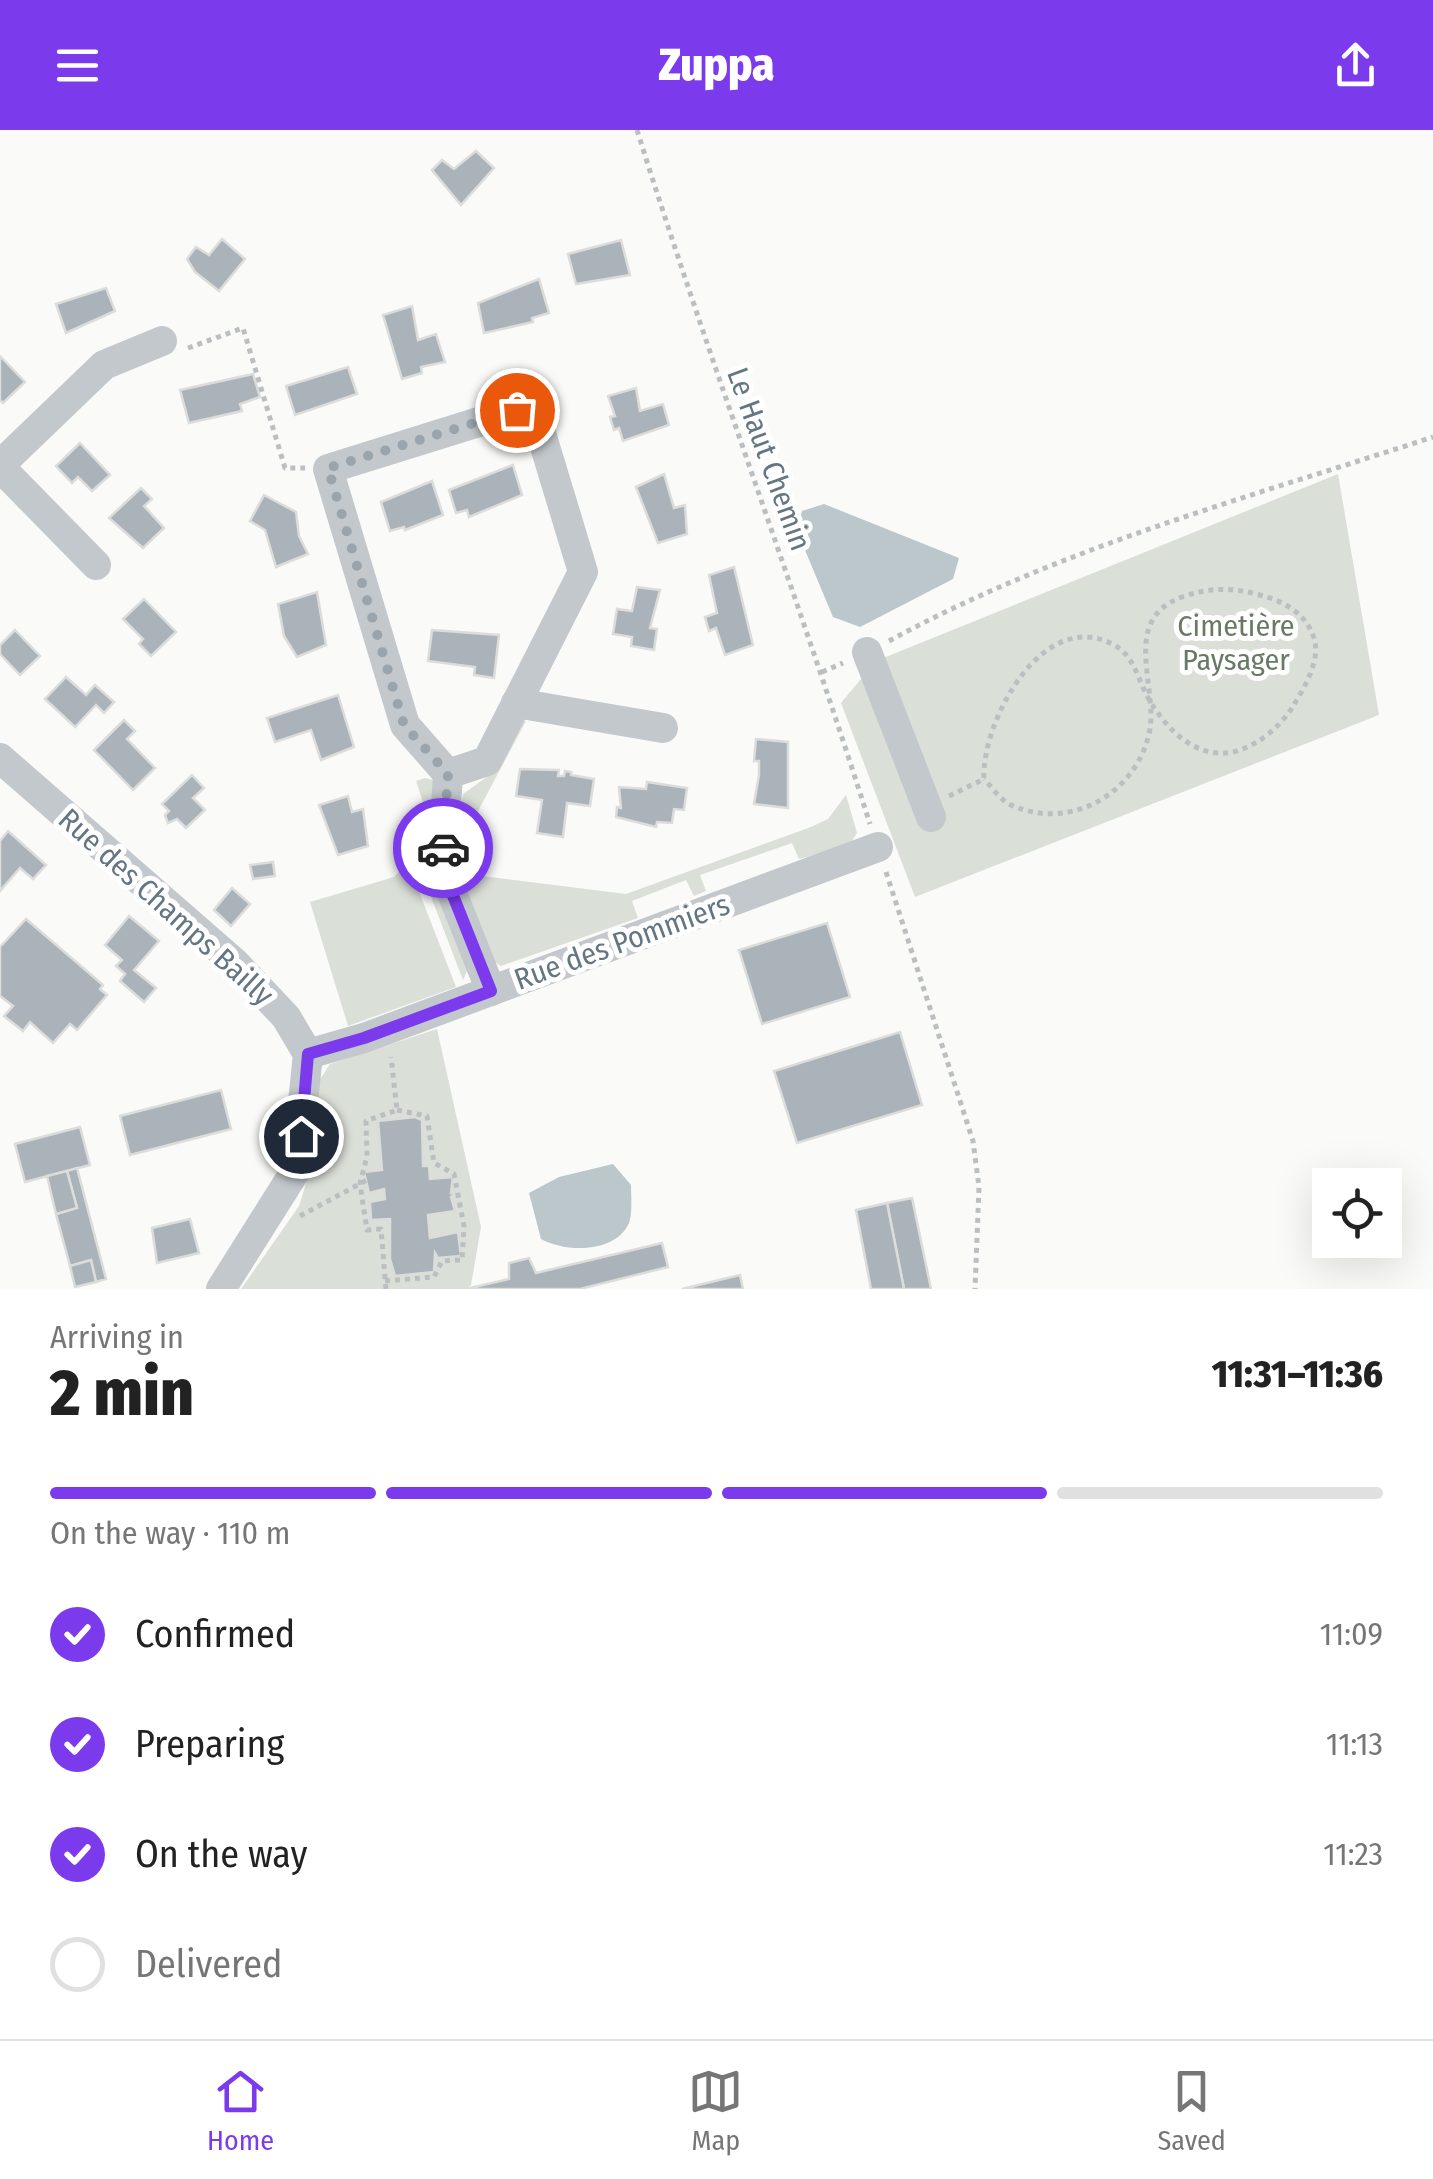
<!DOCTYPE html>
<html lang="en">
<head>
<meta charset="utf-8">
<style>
	:root { --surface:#fff; --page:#f6f6f6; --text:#222; --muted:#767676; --line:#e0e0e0; --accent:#7c3aed }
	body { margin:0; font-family:"Fira Sans Condensed",sans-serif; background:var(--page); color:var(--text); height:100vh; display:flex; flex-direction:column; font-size:38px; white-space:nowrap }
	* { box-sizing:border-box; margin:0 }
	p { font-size:32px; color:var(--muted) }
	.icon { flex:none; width:55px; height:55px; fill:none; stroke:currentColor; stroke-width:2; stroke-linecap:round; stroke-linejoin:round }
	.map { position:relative; height:1159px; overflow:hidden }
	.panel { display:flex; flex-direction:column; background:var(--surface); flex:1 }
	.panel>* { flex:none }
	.fabs { position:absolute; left:1312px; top:1038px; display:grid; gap:20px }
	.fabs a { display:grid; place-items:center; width:90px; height:90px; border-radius:0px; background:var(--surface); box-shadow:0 10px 40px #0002; font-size:50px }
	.pin { position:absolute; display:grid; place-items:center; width:85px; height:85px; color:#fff; margin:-42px; border:5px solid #fff; border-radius:50%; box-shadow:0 2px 10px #0007 }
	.courier { position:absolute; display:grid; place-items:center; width:100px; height:100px; margin:-50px; border:8px solid #7c3aed; border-radius:50%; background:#fff; color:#222; box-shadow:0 2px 12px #0007 }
	.overview em { font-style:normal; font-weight:800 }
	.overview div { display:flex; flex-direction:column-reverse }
	.overview { display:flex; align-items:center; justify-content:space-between; height:170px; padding:0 50px }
	h1 { font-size:65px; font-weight:800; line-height:75px }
	.bar { display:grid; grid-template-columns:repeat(4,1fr); gap:15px 10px; align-content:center; height:120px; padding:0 50px }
	.bar i { height:12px; border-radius:8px; background:var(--line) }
	.bar .on { background:var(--accent) }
	.bar p { grid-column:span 4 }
	ol { padding:0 50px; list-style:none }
	li { display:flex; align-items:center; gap:30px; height:110px }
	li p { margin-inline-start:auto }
	li .icon { padding:10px; border-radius:50%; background:var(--accent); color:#fff; stroke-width:4 }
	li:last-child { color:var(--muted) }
	li i { width:55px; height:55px; border:5px solid var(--line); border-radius:50% }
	header { display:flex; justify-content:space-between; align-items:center; height:130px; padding:0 50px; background:var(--accent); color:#fff; font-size:45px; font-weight:800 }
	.menu { display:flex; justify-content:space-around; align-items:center; height:140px; border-top:2px solid var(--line); background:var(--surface); font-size:28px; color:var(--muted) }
	.menu a { display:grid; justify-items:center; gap:5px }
	.menu .on { color:var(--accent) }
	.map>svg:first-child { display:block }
	.green { fill:#dadfd7 }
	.water { fill:#bbc7cb }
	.building { fill:#aab3b9; stroke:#dcdcda; stroke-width:2.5 }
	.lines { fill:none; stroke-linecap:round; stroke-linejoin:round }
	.path { stroke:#bbbfc2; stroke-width:5; stroke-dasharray:5 5; stroke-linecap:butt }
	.minor { stroke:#c3c8cc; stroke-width:30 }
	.done { stroke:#99a4ac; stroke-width:10; stroke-dasharray:0 18 }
	.route { stroke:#7c3aed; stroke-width:12 }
	.labels { text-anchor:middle; stroke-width:10; stroke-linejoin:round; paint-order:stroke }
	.street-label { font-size:30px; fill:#657683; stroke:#fff }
	.park-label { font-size:30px; fill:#687a64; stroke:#fff }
</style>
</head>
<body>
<header><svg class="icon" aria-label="menu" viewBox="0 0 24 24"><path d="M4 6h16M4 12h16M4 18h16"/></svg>Zuppa<svg class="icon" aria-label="share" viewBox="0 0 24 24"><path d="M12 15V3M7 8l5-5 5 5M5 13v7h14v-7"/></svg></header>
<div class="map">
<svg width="1433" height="1159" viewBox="0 0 1433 1159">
	<rect width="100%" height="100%" fill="#fafaf8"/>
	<!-- green -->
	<g class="green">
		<path d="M1338,344L1379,585L915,767L841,573L876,531Z"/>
		<path d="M522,590L526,591L461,713L467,744L626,764L811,697L828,689L846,665L857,703L848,717L799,729L792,713L700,745L706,761L694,766L686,750L632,771L638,788L501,836L493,831L455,731L463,664L491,644Z"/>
		<path d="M425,648L433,650L468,839L463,850L420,738L428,687L416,651Z"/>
		<path d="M408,733L456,857L348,896L310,772L394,747Z"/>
		<path d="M437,899L481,1097L471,1155L466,1159H241L299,1076L311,1037L319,951L330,934Z"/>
	</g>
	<!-- water -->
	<g class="water">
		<path d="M824,374L959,428L953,449L860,497L833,487L797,401L802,381Z"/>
		<path d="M613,1034L631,1055C631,1067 633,1086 628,1095C613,1124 564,1122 541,1109L529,1063L559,1047Z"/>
	</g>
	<!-- building -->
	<g class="building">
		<path d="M476,21L494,38L461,75L432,40L442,30L454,39Z"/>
		<path d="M222,109L245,129L219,161L195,142L187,129L196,117L209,125Z"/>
		<path d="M621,110L630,145L576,154L568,124Z"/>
		<path d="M539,149L549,183L532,188L533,192L484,203L478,173Z"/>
		<path d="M106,158L115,181L66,203L56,174Z"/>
		<path d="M412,176L418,210L436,204L445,232L421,237L422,243L402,249L383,185Z"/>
		<path d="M0,226L25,252L3,273L0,270Z"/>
		<path d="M348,237L357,264L295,285L286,256Z"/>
		<path d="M253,244L260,267L240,274L242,281L189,293L180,260Z"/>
		<path d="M636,258L640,281L663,274L669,295L623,311L619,298L614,300L610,287L615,286L608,266Z"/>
		<path d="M80,313L110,345L92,361L78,347L72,353L56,336Z"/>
		<path d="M513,335L522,365L469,387L467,380L456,383L449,360Z"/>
		<path d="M664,344L674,378L685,375L687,404L658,413L636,357Z"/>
		<path d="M432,351L443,385L405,400L404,397L390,401L381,372Z"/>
		<path d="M141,358L152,369L144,376L164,398L143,418L109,388Z"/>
		<path d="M264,365L296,382L299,406L308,424L276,437L265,400L250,391Z"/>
		<path d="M734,437L753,515L725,525L716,498L709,501L705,487L717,483L709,445Z"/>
		<path d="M637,457L660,460L650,498L657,499L654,520L631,516L632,507L613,504L617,479L632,481Z"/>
		<path d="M317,462L326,515L297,527L284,506L278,474Z"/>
		<path d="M144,469L176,502L151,526L139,514L143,509L123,489Z"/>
		<path d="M15,500L40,526L20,545L0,524V515Z"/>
		<path d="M432,500L499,505L494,548L474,545L475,537L428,531Z"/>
		<path d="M66,547L86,565L95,555L114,572L104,583L96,575L75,597L45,569Z"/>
		<path d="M338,565L354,617L321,630L311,600L275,612L267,588Z"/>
		<path d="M124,590L135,601L127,609L155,638L133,660L94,620Z"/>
		<path d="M756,609L788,612V678L754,674L759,645V631H754Z"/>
		<path d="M520,639L559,640L558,646H564L565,641L571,642V645L594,649L590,676L567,673L563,707L537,703L542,670L516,666Z"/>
		<path d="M192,645L204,658L193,668L205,680L186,698L177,689L168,693L165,685L169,681L162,674Z"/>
		<path d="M647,652L687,658L684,680L674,679L672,693L657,692L656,697L616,687L617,677L621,678L619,657L646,659Z"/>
		<path d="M348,666L352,682L363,679L368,716L338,725L319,675Z"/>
		<path d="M8,701L46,735L33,749L20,738L0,761V711Z"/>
		<path d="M273,732L275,746L253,749L250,735Z"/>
		<path d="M232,758L250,774L231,796L214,780Z"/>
		<path d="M129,786L159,811L134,840L156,858L144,872L120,851L125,844L116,836L122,830L105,815Z"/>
		<path d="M26,789L103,855L100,859L107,865L77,900L70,894L53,913L30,892L23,901L4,886L13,876L0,866V817Z"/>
		<path d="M827,793L850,867L762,894L739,820Z"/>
		<path d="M900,902L922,975L797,1013L774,941Z"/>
		<path d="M221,960L231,999L130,1025L120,986Z"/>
		<path d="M415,987L422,990L423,1036H429L430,1049L453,1047L451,1063H455L451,1067L455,1081L428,1085L430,1108L458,1102L461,1126L438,1128L435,1123L434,1142L395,1146L390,1129V1089L371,1090L370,1072L385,1069L384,1059L369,1063L364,1042L382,1040L378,991Z"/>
		<path d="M80,997L90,1035L25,1052L15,1014Z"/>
		<path d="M77,1038L106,1149L96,1152L91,1130L70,1136L56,1084L77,1078L67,1041Z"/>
		<path d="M67,1041L77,1078L56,1084L47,1046Z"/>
		<path d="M912,1068L931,1159H904L887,1073Z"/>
		<path d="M887,1073L904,1159H871L856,1080Z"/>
		<path d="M190,1089L199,1123L157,1133L152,1098Z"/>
		<path d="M662,1113L668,1137L580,1159H466L509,1149V1133L529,1128L536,1143Z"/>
		<path d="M91,1130L96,1152L75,1157L70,1136Z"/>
		<path d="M740,1145L743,1159H682Z"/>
	</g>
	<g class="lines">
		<!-- path -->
		<g class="path">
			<path d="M637,0C710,233 796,461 870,694"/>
			<path d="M188,218L243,198L285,338H305"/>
			<path d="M889,511C1059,418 1250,367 1433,307"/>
			<path d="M822,542L843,533"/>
			<path d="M949,666L984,649C981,593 1043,475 1114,515C1133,525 1137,546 1146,564C1165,600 1200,634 1240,620C1262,612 1279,597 1292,578C1304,558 1321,531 1314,508C1305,481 1281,470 1256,464C1230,457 1207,458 1182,467C1117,491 1162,561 1148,608C1132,666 1068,701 1011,675C1000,670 992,657 984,649"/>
			<path d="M886,742L973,1011L979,1057L975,1159"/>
			<path d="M300,1086L367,1050"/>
			<path d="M385,1151L434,1147L442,1131L462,1130L464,1096L454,1044L434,1033L427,986L397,980"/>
			<path d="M386,1159L381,1099L367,1100L360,1054L367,1026L366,991L397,980L391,927"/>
		</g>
		<!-- minor -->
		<g class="minor">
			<path d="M0,335L104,235L162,211"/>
			<path d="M0,337L96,435"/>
			<path d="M867,522L931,687"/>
			<path d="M516,573L663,598"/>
			<path d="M0,628L235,833L286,887L308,924L296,1040L221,1159"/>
			<path d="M448,644L487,631L583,442L540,300L517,280L328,339L405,595L448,644L443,725L448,753L491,861"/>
			<path d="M308,924L364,908L878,717"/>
		</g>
	</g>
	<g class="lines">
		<!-- done -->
		<path class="done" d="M443,718L448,644L404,595L328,338L517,280"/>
		<!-- route -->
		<path class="route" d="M301,1006L308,924L364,908L491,861L448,753L443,718"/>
	</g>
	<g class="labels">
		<!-- street labels -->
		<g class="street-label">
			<text transform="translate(769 329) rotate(70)" y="10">Le Haut Chemin</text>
			<text transform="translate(166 777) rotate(42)" y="10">Rue des Champs Bailly</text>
			<text transform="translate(622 812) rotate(-20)" y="10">Rue des Pommiers</text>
		</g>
		<!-- park labels -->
		<g class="park-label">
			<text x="1236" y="506">Cimetière<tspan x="1236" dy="34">Paysager</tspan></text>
		</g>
	</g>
</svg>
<div class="fabs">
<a><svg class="icon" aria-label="locate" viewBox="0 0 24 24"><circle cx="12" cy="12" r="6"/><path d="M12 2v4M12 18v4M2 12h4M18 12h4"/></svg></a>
</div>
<div class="pin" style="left:517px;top:280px;background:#ea580c"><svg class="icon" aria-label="bag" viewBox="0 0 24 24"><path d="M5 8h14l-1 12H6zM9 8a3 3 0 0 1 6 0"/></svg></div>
<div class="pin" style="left:301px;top:1006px;background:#1f2937"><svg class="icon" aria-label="home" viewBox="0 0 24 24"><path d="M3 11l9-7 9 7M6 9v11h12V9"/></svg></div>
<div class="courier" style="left:443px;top:718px"><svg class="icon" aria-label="car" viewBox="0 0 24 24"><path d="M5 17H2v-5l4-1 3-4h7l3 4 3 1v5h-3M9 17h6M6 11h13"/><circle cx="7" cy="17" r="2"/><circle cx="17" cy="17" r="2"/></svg></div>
</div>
<section class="panel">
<div class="overview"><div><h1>2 min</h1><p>Arriving in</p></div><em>11:31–11:36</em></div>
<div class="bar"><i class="on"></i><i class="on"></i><i class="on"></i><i></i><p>On the way · 110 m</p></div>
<ol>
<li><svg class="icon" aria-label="check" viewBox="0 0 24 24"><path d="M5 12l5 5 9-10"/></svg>Confirmed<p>11:09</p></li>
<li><svg class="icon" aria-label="check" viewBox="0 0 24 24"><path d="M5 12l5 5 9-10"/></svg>Preparing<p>11:13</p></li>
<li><svg class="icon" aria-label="check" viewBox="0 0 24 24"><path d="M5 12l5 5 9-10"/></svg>On the way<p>11:23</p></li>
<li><i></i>Delivered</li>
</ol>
</section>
<nav class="menu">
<a class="on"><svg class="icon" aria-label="home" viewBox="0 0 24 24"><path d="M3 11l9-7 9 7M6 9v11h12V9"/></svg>Home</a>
<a><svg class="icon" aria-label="map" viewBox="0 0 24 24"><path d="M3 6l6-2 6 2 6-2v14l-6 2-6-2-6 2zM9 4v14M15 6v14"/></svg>Map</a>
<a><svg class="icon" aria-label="saved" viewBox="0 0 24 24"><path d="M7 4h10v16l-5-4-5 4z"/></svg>Saved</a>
</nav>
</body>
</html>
